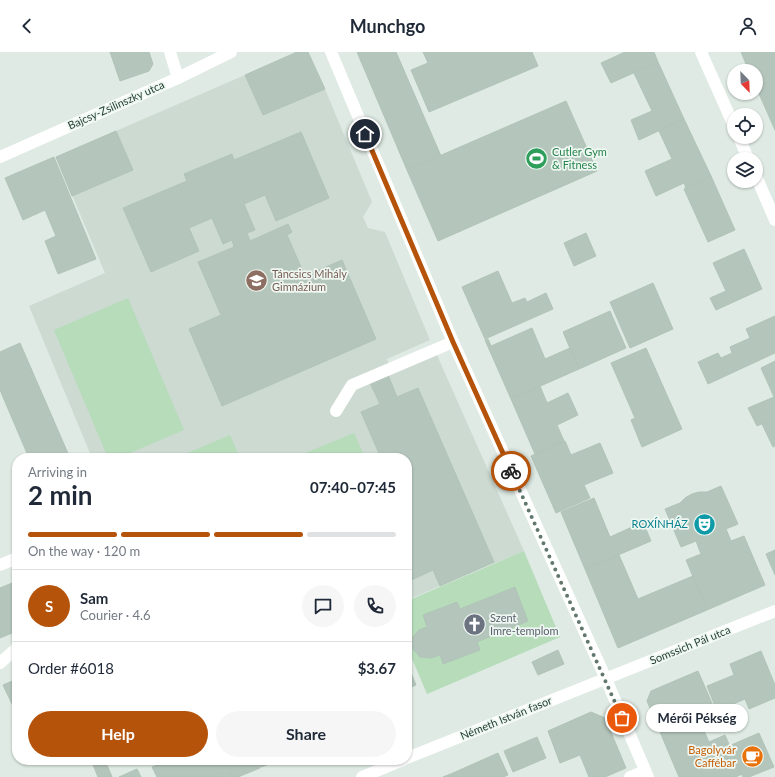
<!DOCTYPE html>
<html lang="en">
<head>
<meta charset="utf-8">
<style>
	:root { --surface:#fff; --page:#f6f6f7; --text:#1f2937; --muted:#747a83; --line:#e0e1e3; --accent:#b45309 }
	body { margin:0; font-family:Lato,sans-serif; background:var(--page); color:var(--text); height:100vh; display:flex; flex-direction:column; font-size:15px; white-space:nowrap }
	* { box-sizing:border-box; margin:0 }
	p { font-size:13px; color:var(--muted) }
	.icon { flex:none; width:22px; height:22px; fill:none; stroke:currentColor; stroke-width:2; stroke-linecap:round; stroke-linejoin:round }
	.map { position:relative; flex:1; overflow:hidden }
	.side { position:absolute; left:12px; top:401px; width:400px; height:312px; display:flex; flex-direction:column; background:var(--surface); border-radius:16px; box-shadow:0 1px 3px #0004 }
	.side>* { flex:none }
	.needle { width:26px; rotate:157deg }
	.buttons { position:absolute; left:727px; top:12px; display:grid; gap:8px }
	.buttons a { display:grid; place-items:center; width:36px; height:36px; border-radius:50%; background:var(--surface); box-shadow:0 1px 3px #0004; font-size:20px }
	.pin { position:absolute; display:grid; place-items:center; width:34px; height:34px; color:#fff; margin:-17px; border:2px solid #fff; border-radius:50%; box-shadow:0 1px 4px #0007 }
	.courier { position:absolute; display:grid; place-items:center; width:40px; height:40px; margin:-20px; border:3px solid #b45309; border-radius:50%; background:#fff; color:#222; box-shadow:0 1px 5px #0007 }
	.bubble { position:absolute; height:28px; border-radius:14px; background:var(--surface); box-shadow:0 1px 3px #0004; font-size:13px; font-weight:700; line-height:28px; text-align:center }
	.overview em { font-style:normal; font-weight:700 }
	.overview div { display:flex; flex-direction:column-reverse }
	.overview { display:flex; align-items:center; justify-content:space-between; height:68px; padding:0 16px }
	h1 { font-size:26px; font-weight:700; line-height:30px }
	.bar { display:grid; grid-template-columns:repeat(4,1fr); gap:6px 4px; align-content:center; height:48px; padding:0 16px }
	.bar i { height:5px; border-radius:3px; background:var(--line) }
	.bar .selected { background:var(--accent) }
	.bar p { grid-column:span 4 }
	.line { display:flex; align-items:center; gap:10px; padding:0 16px; border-top:1px solid var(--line) }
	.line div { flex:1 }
	.round { display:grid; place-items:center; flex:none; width:42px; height:42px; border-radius:21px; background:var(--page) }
	.action { display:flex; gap:8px; margin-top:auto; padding:8px 16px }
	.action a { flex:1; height:46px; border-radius:24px; background:var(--accent); color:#fff; font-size:16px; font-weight:700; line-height:46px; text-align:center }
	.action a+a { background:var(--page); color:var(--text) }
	header { display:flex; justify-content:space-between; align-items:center; height:52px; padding:0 16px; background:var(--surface); font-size:18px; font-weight:700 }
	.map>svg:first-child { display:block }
	.built { fill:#ccdad1 }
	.green { fill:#b6dcba }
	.building { fill:#b4c5bb; stroke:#b1c4b8 }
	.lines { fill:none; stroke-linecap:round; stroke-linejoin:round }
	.minor { stroke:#fff; stroke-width:12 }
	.done { stroke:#62786d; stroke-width:4; stroke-dasharray:0 7.2 }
	.route { stroke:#b45309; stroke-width:5 }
	.labels { text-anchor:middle; stroke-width:3.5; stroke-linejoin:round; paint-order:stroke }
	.street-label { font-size:11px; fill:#1f3a2e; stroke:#eef7f1 }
	.leisure-label { font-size:11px; fill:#27864d; stroke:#eef7f1; text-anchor:start }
	.education-label { font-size:11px; fill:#785e54; stroke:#eef7f1; text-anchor:start }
	.culture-label { font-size:11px; fill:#0d838f; stroke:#eef7f1; text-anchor:end }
	.worship-label { font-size:11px; fill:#5b616d; stroke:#eef7f1; text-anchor:start }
	.food-label { font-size:11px; fill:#c56008; stroke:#eef7f1; text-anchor:end }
</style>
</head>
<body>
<header><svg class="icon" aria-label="back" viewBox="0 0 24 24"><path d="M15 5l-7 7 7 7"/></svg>Munchgo<svg class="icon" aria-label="person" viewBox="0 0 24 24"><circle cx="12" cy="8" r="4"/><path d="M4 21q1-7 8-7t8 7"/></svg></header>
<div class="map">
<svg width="775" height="725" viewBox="0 0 775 725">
	<rect width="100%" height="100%" fill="#deeae3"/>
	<!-- built -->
	<path class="built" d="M245,23L325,37L372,150L363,165L368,176L385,180L430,288L387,307L392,321L436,301L524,499L407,548V406H92L29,254L105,221L56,105Z"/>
	<!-- green -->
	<g class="green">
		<path d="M128,246L184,378L118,406H108L54,278Z"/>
		<path d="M354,381L365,406H293Z"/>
		<path d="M230,383L240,406H176Z"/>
		<path d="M524,499L560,585L427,642L407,595V549Z"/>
	</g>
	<!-- building -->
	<g class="building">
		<path d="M110,0H149L153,12L149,19L120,29Z"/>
		<path d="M297,0H308L325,37L263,63L245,23Z"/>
		<path d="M357,0H396L441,104L407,118Z"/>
		<path d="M423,0H532L538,14L429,60L411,18L428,11Z"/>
		<path d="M625,0H654L658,10L611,31L601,11Z"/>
		<path d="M741,0H775V27L756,35V19H749Z"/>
		<path d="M658,10L684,67L639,88L631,68L652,59L634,21Z"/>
		<path d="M775,27V78L756,35Z"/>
		<path d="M566,49L597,119L438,189L407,118Z"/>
		<path d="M684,67L711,124L686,136L684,131L656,144L645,119L672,107L659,79Z"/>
		<path d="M116,79L133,118L72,144L56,105Z"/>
		<path d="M301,80L329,146L276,169L265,143L244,152L255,178L247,181L250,189L288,172L292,180L287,183L305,224L342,208L376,287L222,354L189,277L221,263L198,210L234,195L232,188L223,192L212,166L189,176L199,199L151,220L123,156L187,129L184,122L232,102L234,108Z"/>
		<path d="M54,105L96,207L58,222L45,189L56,184L45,158L23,168L5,126Z"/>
		<path d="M711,124L735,178L708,190L684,137Z"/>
		<path d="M586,181L596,204L574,214L564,191Z"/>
		<path d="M744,197L762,237L716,258L710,246L726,239L713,211Z"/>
		<path d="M498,219L512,251L525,246L527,250L546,241L553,257L485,287L462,235Z"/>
		<path d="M653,231L673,277L630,296L610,250Z"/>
		<path d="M610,259L626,296L579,317L563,280Z"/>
		<path d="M775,264V301L708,332L698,310L718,301L721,306L732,301L730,295L750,286L746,277Z"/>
		<path d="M532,276L545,307L570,296L579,317L511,347L485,288L488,287L491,294Z"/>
		<path d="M20,291L70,406H29L0,338V300Z"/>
		<path d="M646,296L682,377L642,395L631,368L635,366L611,311Z"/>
		<path d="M775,309V366L757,374L748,356L774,345L761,316Z"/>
		<path d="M388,323L397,345L418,336L494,510L440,534L433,518L407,530V483L413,480L407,466V406H381L361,360L380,352L370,331Z"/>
		<path d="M540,334L547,351L568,341L578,363L557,373L564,389L535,402L511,347Z"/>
		<path d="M775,366V394L773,395L762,372Z"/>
		<path d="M565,389L571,403L600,391L613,421L584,433L590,446L556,461L531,404Z"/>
		<path d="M721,434L738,472L726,477L731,489L744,484L765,533L707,558L686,508L701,502L696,489L681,495L665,457L680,451L685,446L692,442L699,440H707Z"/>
		<path d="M594,446L610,485L643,470L651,489L585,517L561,460Z"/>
		<path d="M775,498V523L766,502Z"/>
		<path d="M619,503L638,547L693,524L707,558L618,596L585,517Z"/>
		<path d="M17,529V579L0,586V536Z"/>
		<path d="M515,535L528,569L477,590L480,598L443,612L440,603L431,606L420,605L412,596V586L419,578L427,575L423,563L457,550L460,557Z"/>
		<path d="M558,598L564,612L538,623L532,610Z"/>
		<path d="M761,599L775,633V646L749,657L745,647L717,659L707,634L734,623L730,612Z"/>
		<path d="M407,611L416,633L407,637Z"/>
		<path d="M698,619L714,656L697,663L709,690L725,683L742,722L736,725H679L647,649L651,639Z"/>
		<path d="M17,627V650L12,652L3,633Z"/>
		<path d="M591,660L605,666L626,716L605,725H589L580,703L560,711L548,679Z"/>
		<path d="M17,671V685L12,673Z"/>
		<path d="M759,681L774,715L749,725H743L729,694Z"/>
		<path d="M537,685L546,706L513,720L504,699Z"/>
		<path d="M498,701L508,723L503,725H455L453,721Z"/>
		<path d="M91,708H105L112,725H98Z"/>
		<path d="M169,708H220L227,725H157L152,715Z"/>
		<path d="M221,708H257L260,716L238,725H228Z"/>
		<path d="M258,708H280L261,715Z"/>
		<path d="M137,717L141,725H119Z"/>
		<path d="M453,721L455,725H443Z"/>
	</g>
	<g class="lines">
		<!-- minor -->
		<g class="minor">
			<path d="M170,0L178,26"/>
			<path d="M331,0L453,290L606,627L648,725"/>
			<path d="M701,0L734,74"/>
			<path d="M739,85L748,107"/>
			<path d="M0,105L178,26L231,0"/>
			<path d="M756,124L775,168"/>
			<path d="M336,359L352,333L453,290"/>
			<path d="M0,513L17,506"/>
			<path d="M0,611L17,596"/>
			<path d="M407,706L775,559"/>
			<path d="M362,725L403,708"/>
			<path d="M630,725L645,719"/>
		</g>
	</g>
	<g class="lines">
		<!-- done -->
		<path class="done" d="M511,419L622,666"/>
		<!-- route -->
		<path class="route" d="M365,82L453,290L511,419"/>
	</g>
	<!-- icons -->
	<defs>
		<symbol id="stadium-disc" viewBox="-11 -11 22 22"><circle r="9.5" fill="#2e9e5b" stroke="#eef7f1"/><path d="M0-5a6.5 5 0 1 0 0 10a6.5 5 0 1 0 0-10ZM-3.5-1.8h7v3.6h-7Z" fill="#fff"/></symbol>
		<symbol id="school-disc" viewBox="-11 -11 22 22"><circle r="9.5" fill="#8d6e63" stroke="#eef7f1"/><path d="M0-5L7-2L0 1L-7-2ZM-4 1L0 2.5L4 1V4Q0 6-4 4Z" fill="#fff"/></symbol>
		<symbol id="theatre-disc" viewBox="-11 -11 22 22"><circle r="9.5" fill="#0f9aa8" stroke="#eef7f1"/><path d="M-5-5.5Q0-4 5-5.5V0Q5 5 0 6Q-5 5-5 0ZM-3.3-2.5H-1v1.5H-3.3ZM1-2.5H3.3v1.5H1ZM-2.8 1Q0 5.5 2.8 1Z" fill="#fff"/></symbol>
		<symbol id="church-disc" viewBox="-11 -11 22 22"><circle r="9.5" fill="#6b7280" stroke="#eef7f1"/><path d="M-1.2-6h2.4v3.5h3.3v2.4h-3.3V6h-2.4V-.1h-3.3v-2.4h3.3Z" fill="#fff"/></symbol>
		<symbol id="cafe-disc" viewBox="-11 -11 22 22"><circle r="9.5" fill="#e8710a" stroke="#eef7f1"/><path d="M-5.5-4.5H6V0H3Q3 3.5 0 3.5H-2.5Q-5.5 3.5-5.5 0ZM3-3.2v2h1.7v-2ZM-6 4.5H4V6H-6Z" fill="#fff"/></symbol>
	</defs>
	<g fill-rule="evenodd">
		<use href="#stadium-disc" x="524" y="94" width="25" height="25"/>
		<use href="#school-disc" x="244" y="216" width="25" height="25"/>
		<use href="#theatre-disc" x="692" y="460" width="25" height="25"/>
		<use href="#church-disc" x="462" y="560" width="25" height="25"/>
		<use href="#cafe-disc" x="740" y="692" width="25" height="25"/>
	</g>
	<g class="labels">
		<!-- street labels -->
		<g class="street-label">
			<text transform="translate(116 53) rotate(-24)" y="4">Bajcsy-Zsilinszky utca</text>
			<text transform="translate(690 593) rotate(-22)" y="4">Somssich Pál utca</text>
			<text transform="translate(506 666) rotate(-22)" y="4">Németh István fasor</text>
		</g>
		<!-- leisure labels -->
		<g class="leisure-label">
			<text x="552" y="104">Cutler Gym<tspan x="552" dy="13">&amp; Fitness</tspan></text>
		</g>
		<!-- education labels -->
		<g class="education-label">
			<text x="272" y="226">Táncsics Mihály<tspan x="272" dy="13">Gimnázium</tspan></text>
		</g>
		<!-- culture labels -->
		<g class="culture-label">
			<text x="688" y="476">ROXÍNHÁZ</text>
		</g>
		<!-- worship labels -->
		<g class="worship-label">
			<text x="490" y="570">Szent<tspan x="490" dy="13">Imre-templom</tspan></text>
		</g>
		<!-- food labels -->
		<g class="food-label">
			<text x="736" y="702">Bagolyvár<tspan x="736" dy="13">Caffébar</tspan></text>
		</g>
	</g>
</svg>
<div class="buttons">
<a><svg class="needle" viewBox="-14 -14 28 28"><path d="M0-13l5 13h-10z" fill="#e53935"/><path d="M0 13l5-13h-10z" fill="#747a83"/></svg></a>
<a><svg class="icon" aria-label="locate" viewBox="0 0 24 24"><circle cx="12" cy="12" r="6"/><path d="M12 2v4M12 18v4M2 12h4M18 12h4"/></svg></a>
<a><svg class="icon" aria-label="layers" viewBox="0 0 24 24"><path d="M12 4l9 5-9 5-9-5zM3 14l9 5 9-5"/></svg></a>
</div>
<div class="pin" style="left:622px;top:666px;background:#ea580c"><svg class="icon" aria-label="bag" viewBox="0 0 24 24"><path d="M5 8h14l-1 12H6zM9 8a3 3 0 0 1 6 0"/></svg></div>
<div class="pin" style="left:365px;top:82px;background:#1f2937"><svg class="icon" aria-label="home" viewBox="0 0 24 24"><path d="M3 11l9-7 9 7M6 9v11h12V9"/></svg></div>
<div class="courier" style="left:511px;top:419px"><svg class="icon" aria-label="bike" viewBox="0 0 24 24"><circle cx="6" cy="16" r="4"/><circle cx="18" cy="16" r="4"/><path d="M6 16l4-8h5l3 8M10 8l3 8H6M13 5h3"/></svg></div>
<div class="bubble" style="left:646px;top:652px;width:102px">Mérői Pékség</div>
<section class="side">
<div class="overview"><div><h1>2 min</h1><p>Arriving in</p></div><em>07:40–07:45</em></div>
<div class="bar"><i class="selected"></i><i class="selected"></i><i class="selected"></i><i></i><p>On the way · 120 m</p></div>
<div class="line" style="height:72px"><b class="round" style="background:var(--accent);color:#fff">S</b><div><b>Sam</b><p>Courier · 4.6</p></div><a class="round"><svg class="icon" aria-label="chat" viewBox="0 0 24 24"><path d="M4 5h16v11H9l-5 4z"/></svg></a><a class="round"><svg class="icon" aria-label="phone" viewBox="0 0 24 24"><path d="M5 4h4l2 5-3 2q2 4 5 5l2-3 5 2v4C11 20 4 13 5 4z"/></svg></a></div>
<div class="line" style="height:52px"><div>Order #6018</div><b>$3.67</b></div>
<div class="action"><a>Help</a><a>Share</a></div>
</section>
</div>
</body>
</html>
